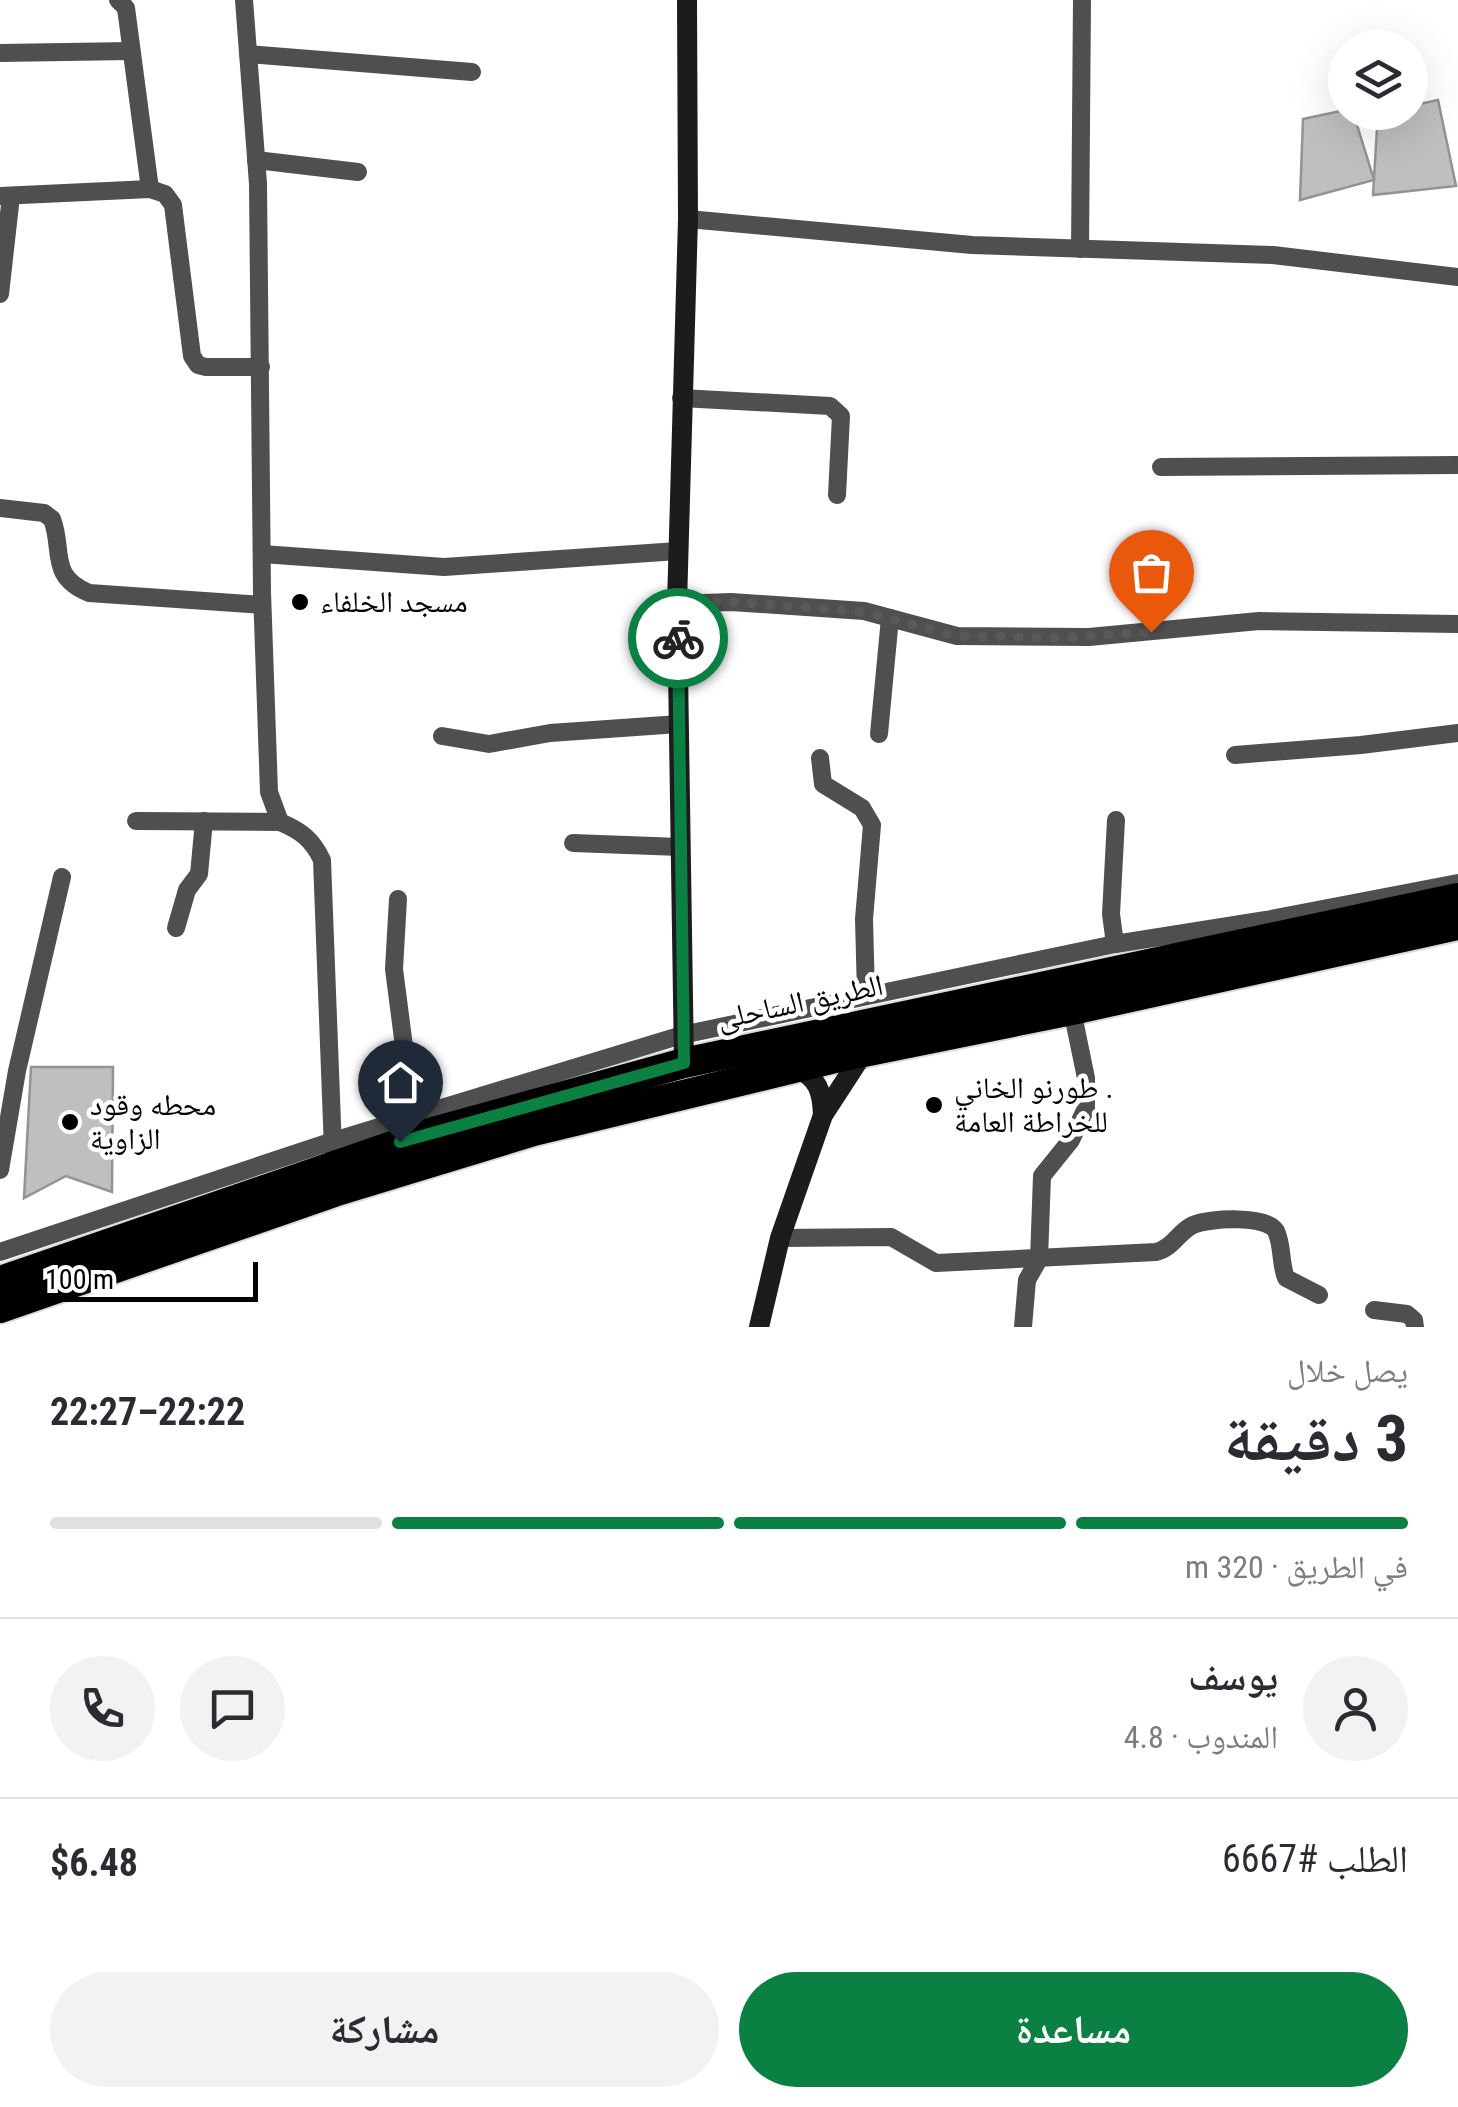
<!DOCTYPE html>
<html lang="ar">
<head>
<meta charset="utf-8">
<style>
	:root { --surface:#fff; --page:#f2f2f3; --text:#2b2b33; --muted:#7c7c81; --line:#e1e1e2; --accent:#0b8043 }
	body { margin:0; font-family:"Roboto Condensed","Noto Naskh Arabic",sans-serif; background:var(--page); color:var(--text); direction:rtl; height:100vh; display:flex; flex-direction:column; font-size:38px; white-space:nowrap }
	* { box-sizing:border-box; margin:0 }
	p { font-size:32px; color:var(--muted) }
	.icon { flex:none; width:55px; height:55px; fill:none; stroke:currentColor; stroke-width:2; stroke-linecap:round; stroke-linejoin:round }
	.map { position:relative; height:1327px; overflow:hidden; direction:ltr }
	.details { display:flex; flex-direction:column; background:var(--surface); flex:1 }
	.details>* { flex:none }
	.tools { position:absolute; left:1328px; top:30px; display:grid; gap:20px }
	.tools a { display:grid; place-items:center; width:100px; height:100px; border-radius:50%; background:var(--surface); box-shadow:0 10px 40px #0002; font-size:50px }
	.scale { position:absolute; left:30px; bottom:25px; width:228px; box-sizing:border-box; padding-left:10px; border:5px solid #000; border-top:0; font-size:28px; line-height:35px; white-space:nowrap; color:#000; -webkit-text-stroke:8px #fff; paint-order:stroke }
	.pin { position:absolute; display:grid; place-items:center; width:85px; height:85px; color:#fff; margin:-102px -42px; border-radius:50% 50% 50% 0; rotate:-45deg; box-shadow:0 0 10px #0007 }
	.pin .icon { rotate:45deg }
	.courier { position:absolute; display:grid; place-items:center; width:100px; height:100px; margin:-50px; border:8px solid #0b8043; border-radius:50%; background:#fff; color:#222; box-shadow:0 2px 12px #0007 }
	.summary em { font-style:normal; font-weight:700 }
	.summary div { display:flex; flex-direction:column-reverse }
	.summary { display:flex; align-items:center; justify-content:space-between; height:170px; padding:0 50px }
	h1 { font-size:65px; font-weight:700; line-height:75px }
	.bar { display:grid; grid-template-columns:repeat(4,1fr); gap:15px 10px; align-content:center; height:120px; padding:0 50px }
	.bar i { height:12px; border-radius:8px; background:var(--line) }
	.bar .current { background:var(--accent) }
	.bar p { grid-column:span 4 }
	.line { display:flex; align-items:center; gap:25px; padding:0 50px; border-top:2px solid var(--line) }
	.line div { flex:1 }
	.round { display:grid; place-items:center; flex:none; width:105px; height:105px; border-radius:52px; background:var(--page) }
	.primary-button { display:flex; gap:20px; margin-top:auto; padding:20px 50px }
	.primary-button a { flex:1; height:115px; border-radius:60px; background:var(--accent); color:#fff; font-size:40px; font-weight:700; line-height:115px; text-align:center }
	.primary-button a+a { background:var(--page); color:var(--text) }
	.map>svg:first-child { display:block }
	.building { fill:#bfbfbf; stroke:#939393; stroke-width:2.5 }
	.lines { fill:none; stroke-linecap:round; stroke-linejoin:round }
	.highway-casing { stroke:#dbdbdb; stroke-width:34 }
	.street { stroke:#4f4f4f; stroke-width:18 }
	.secondary { stroke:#1c1c1c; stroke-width:20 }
	.highway { stroke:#000; stroke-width:30 }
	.done { stroke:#595959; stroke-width:10; stroke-dasharray:0 18 }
	.route { stroke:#0b8043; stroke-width:12 }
	.poi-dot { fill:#000; stroke:#fff; stroke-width:4 }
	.labels { text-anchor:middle; stroke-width:9; stroke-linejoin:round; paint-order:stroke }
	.poi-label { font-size:30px; fill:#000; stroke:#fff; text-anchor:start }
	.street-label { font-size:30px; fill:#000; stroke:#fff }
</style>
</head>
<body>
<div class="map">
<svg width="1458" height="1327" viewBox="0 0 1458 1327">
	<rect width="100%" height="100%" fill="#fff"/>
	<!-- building -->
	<g class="building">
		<path d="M1438,100L1456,186L1373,195L1378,112H1410V106Z"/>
		<path d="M1345,110V112H1353L1374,180L1300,200L1303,119Z"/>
		<path d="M31,1067H113L112,1192L66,1176L24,1198Z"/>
	</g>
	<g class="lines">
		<defs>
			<g id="highway">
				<path d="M0,1281L433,1132L684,1063L1458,898"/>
				<path d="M0,1308L334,1192L534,1131L844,1056L1072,1010L1458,925"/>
			</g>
		</defs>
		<!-- highway casing -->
		<use href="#highway" class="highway-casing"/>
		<!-- street -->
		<g class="street">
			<path d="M118,0L126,8L150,189"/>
			<path d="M244,0L258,184L262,592L269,792L280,822"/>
			<path d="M0,53L131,51"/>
			<path d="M248,54L472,72"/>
			<path d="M256,160L358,172"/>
			<path d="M0,196L150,189L165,194L173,205L192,356L198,365L206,367H261"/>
			<path d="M688,219L972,245L1273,255L1458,277"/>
			<path d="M1080,249L1082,0"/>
			<path d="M0,294L11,196"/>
			<path d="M681,398L830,406L841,416L837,495"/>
			<path d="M1161,467L1458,465"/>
			<path d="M0,508L44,513L52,519C64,550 48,576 89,593L262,605"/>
			<path d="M262,554L444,567L678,551"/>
			<path d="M677,604L731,602L864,611L957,636L1089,637L1259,621L1458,624"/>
			<path d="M879,734L890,618"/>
			<path d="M442,736L489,744L550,733L679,724"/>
			<path d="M1235,755L1361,745L1458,733"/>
			<path d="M820,758L823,784L862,808L872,825L864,919L866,994"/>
			<path d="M136,821L280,822C301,831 312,839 322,860L333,1150"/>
			<path d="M573,843L680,847"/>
			<path d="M398,899L394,969L413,1116"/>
			<path d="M176,928L187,890L199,874L204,821"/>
			<path d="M1115,944L1111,914L1116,820"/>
			<path d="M0,1170L17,1071L62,877"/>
			<path d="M780,1238L891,1237L936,1263L1156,1252C1173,1248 1178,1232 1193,1225C1209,1218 1267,1215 1276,1231C1283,1246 1280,1263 1286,1278L1319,1295"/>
			<path d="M0,1252L333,1141L682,1035L1115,944L1266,920L1458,883"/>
			<path d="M1374,1310L1407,1314L1414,1320L1415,1327"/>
			<path d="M1023,1327L1027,1280L1039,1259L1042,1176L1071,1140L1086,1108V1078L1072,1010"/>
		</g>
		<!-- secondary -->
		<g class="secondary">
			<path d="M684,1063L677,604L688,219L687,0"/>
			<path d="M796,1067C818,1079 822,1090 823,1115"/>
			<path d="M759,1327L780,1238L823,1115L864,1052"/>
		</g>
		<!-- highway -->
		<use href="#highway" class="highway"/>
	</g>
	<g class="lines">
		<!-- done -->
		<path class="done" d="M678,638V604L732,602L864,612L957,636L1061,638L1151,632"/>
		<!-- route -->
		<path class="route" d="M400,1142L684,1063L678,638"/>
	</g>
	<!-- markers -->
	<g class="poi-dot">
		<circle cx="300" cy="602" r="10"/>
		<circle cx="934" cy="1105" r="10"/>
		<circle cx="70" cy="1122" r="10"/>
	</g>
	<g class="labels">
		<!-- poi labels -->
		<g class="poi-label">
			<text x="320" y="612">مسجد الخلفاء</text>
			<text x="954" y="1098">طورنو الخاني .<tspan x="954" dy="34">للخراطة العامة</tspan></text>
			<text x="90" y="1115">محطه وقود<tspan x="90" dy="34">الزاوية</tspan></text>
		</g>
		<!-- street labels -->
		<g class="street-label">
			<text transform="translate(800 1002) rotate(-12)" y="10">الطريق الساحلى</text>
		</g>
	</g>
</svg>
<div class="tools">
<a><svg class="icon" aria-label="layers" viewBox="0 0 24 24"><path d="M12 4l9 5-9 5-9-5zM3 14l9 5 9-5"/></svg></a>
</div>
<div class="scale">100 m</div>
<div class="pin" style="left:1151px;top:632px;background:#ea580c"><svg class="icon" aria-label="bag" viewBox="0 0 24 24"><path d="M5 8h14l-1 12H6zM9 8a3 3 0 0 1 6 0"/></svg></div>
<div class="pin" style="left:400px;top:1142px;background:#1f2937"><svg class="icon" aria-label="home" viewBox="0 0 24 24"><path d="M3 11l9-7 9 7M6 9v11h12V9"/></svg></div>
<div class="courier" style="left:678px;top:638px"><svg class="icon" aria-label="bike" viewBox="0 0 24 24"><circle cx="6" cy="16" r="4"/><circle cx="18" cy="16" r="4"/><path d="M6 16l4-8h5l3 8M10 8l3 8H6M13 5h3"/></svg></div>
</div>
<section class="details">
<div class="summary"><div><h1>3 دقيقة</h1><p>يصل خلال</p></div><em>22:22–22:27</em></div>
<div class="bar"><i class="current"></i><i class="current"></i><i class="current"></i><i></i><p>في الطريق · 320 m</p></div>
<div class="line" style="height:180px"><a class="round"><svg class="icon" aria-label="person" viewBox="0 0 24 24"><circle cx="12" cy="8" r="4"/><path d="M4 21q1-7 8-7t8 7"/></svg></a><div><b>يوسف</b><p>المندوب · 4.8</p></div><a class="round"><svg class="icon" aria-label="chat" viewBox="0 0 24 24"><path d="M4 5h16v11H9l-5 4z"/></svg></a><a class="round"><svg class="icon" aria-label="phone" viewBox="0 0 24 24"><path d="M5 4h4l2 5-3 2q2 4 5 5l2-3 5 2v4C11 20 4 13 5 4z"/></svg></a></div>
<div class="line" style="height:130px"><div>الطلب #6667</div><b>$6.48</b></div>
<div class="primary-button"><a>مساعدة</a><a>مشاركة</a></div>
</section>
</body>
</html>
